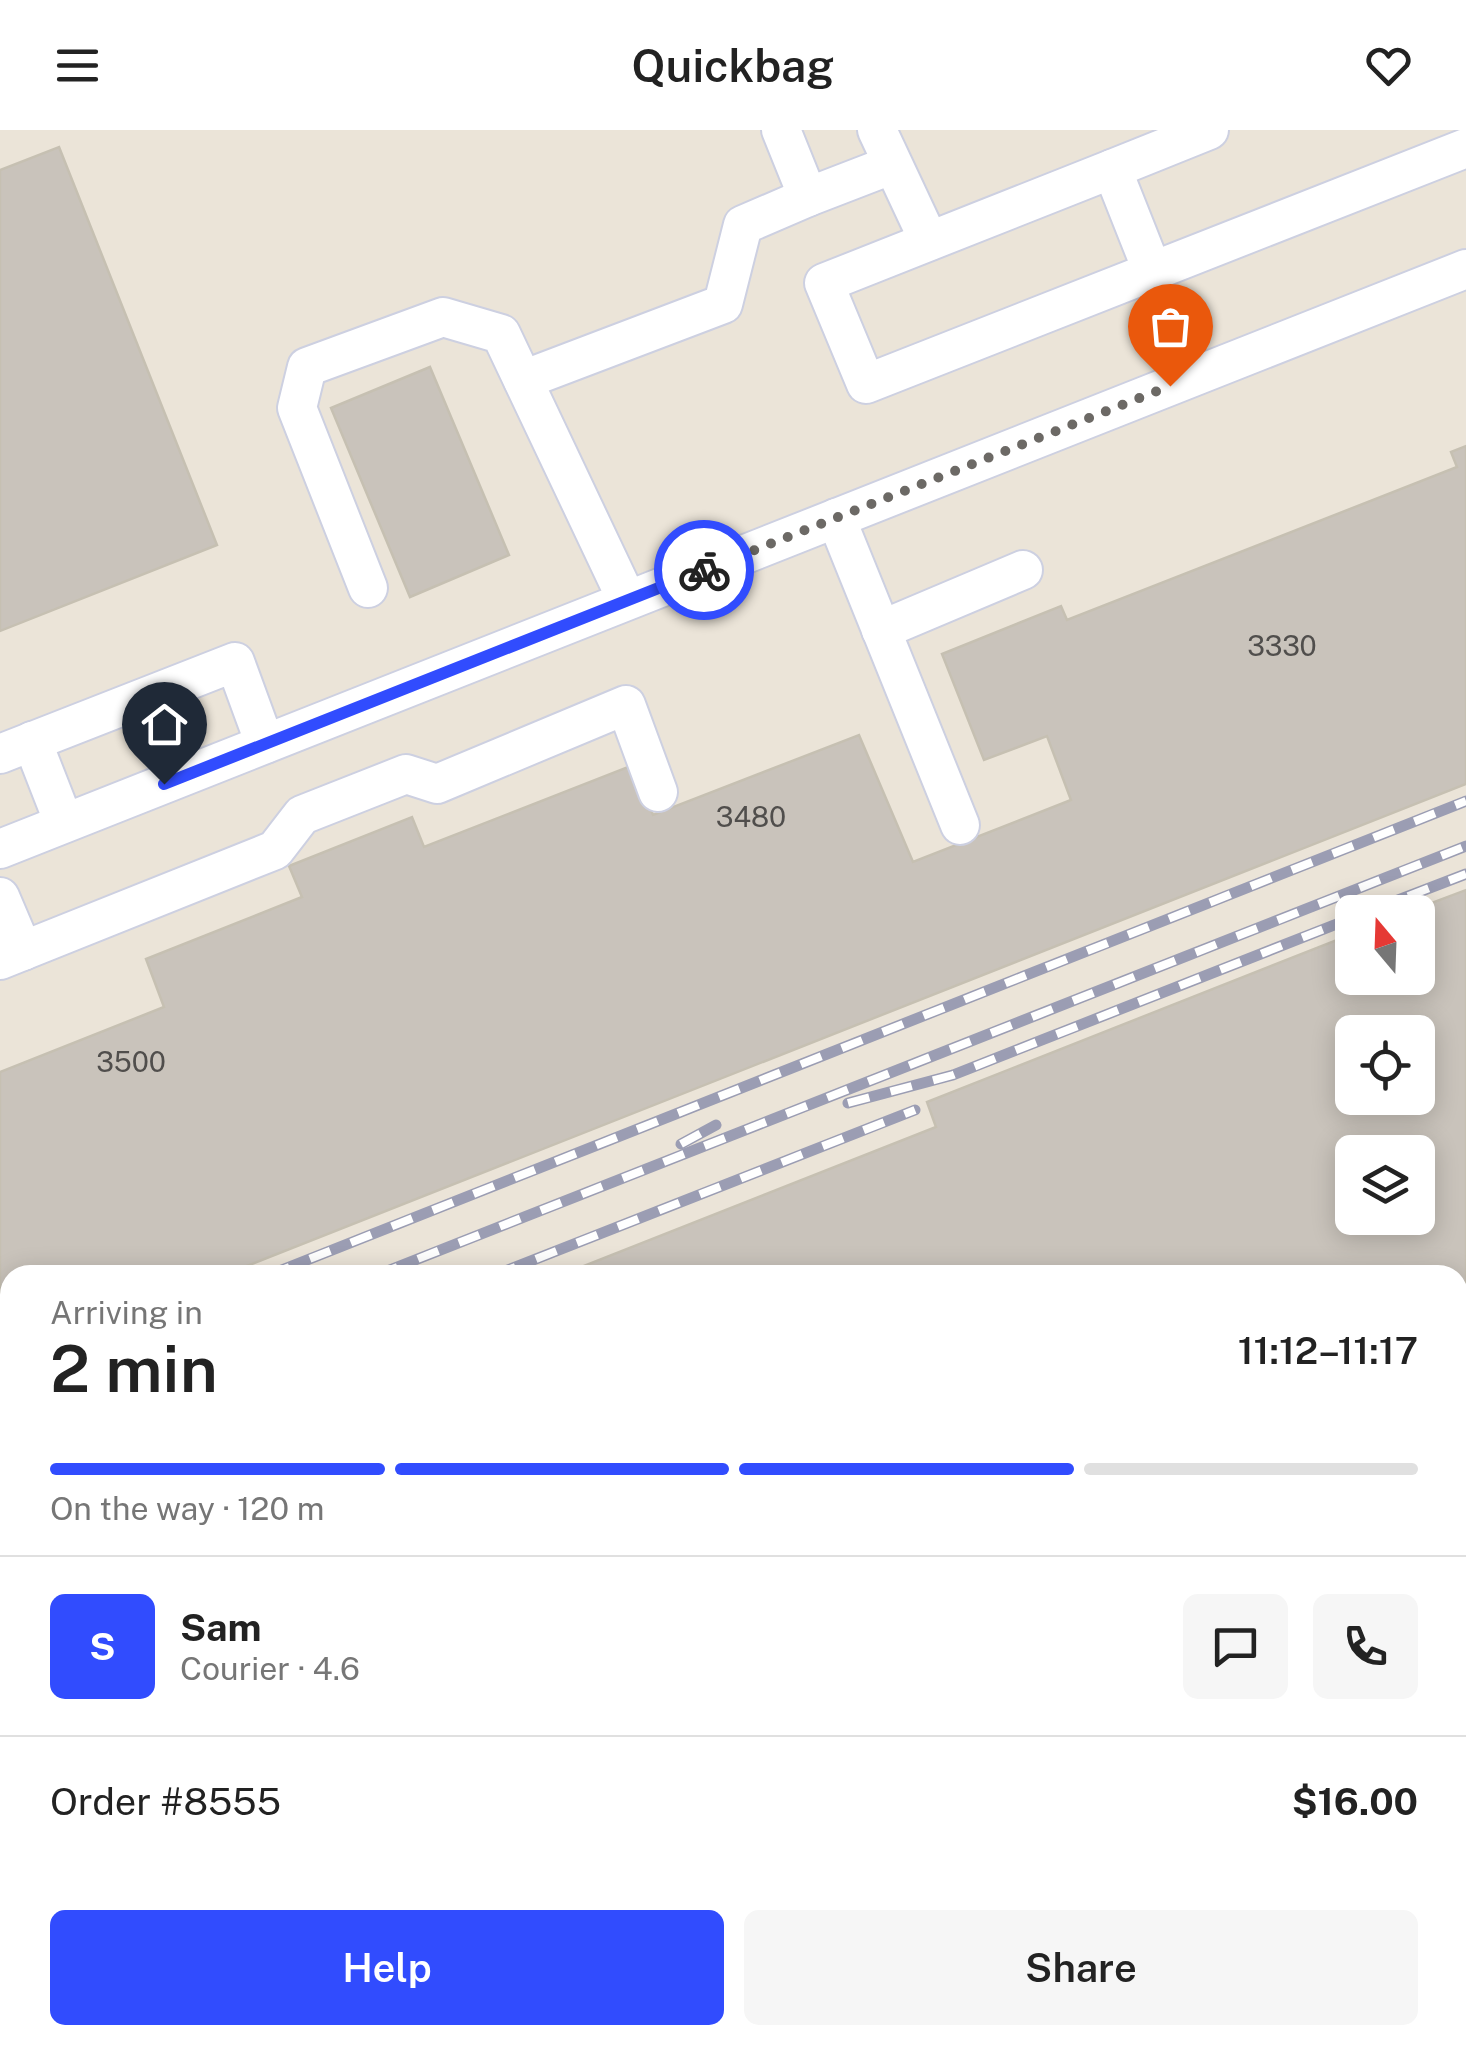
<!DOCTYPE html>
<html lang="en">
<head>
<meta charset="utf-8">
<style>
	:root { --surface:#fff; --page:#f6f6f6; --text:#222; --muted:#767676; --line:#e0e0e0; --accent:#314cfe }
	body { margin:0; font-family:"Public Sans",sans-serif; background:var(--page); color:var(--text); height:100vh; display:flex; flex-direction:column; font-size:38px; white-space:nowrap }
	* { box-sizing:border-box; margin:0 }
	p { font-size:32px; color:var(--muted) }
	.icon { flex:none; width:55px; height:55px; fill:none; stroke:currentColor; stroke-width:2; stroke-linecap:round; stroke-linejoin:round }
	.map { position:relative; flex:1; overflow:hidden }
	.sheet { position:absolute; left:0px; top:1135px; width:1468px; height:780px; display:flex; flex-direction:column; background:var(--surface); border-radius:30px 30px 0 0; box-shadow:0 5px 25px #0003 }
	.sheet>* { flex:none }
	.needle { width:65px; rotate:341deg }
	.fabs { position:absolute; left:1335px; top:765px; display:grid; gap:20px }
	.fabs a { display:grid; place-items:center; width:100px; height:100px; border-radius:15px; background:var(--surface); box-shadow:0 5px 25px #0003; font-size:50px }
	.pin { position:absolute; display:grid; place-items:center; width:85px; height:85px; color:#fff; margin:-102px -42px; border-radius:50% 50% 50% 0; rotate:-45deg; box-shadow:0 0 10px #0007 }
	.pin .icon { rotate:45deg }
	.courier { position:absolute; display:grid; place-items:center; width:100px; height:100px; margin:-50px; border:8px solid #314cfe; border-radius:50%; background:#fff; color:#222; box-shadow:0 2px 12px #0007 }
	.summary em { font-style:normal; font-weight:600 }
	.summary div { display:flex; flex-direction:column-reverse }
	.summary { display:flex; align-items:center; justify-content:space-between; height:170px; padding:0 50px }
	h1 { font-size:65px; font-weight:600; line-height:75px }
	.bar { display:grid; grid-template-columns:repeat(4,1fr); gap:15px 10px; align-content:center; height:120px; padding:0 50px }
	.bar i { height:12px; border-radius:8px; background:var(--line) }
	.bar .on { background:var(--accent) }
	.bar p { grid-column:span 4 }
	.line { display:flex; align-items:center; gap:25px; padding:0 50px; border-top:2px solid var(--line) }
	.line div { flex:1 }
	.round { display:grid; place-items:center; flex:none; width:105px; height:105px; border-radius:15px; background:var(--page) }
	.action { display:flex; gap:20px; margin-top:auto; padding:20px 50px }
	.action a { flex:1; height:115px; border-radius:15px; background:var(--accent); color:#fff; font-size:40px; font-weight:600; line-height:115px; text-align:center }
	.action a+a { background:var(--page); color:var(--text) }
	header { display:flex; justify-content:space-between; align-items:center; height:130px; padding:0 50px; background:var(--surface); font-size:45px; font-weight:600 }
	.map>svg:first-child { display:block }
	.building { fill:#c9c3bb; stroke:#c6c0b2; stroke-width:2.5; fill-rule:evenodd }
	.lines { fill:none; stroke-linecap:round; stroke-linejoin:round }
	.minor-tunnel { stroke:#c4beb5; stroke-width:38; stroke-dasharray:38 19; stroke-linecap:butt }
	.minor-casing { stroke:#cdd0e1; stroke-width:42 }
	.minor { stroke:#fff; stroke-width:38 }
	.rail-casing { stroke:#9b9db3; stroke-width:11 }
	.rail { stroke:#fff; stroke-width:8; stroke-dasharray:22; stroke-linecap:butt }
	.done { stroke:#6c6965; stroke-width:10; stroke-dasharray:0 18 }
	.route { stroke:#314cfe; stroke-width:12 }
	.labels { text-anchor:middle; stroke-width:8; stroke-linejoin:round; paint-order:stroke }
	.number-label { font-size:28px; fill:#504e4c }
</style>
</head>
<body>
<header><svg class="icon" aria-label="menu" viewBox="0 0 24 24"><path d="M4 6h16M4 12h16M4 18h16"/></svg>Quickbag<svg class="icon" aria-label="heart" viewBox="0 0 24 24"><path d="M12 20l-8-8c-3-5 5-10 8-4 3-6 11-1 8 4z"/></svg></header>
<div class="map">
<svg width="1466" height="1915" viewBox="0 0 1466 1915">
	<rect width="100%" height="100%" fill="#ebe4d8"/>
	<!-- building -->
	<g class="building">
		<path d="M59,17L217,415L0,501V40Z"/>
		<path d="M430,237L509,425L410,467L331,278Z"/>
		<path d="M1466,316V654L224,1145H10V1229L0,1233V942L164,877L146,829L302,767L289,736L412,687L424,717L633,635L653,685L859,605L913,732L1071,670L1047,606L984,630L942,524L1061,476L1067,490L1457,337L1451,322Z"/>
		<path d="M1466,760V1205L1458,1208V1145H561L936,997L927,972L1352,804V848H1418V782H1408ZM1352,902H1418V968H1352ZM1352,1022H1418V1088H1352Z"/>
		<path d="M1206,1905H1334L1338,1915H1211Z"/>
	</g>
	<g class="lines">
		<!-- minor-tunnel -->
		<path class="minor-tunnel" d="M1223,1915L1249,1905"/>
		<defs>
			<g id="minor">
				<path d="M781,0L808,67L891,35"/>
				<path d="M877,0L929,111"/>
				<path d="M1112,39L1209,0"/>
				<path d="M1152,140L1112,39L824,153L866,254L1466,18"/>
				<path d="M523,250L723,174L743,95L808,67"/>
				<path d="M836,388L960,695"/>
				<path d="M368,458L297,278L307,237L443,187L501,204L627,470"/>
				<path d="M881,500L1023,440"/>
				<path d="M32,611L64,693"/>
				<path d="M0,624L235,532L265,614"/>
				<path d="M0,719L1466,139"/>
				<path d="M0,767L23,821"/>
				<path d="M0,830L275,720L302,685L406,644L437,654L626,575L658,662"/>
				<path d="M1458,1312L1466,1309"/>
				<path d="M1458,1457L1466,1454"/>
				<path d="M1458,1600L1466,1597"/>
				<path d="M1458,1707L1466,1704"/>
				<path d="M1458,1827L1466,1824"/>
				<path d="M0,1851L10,1848"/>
				<path d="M308,1915L333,1905"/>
				<path d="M650,1915L675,1905"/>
				<path d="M921,1915L946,1905"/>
			</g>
		</defs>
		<!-- minor casing -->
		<use href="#minor" class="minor-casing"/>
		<!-- minor -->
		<use href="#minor" class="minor"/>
		<defs>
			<g id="rail">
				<path d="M1367,782L1466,744"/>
				<path d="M848,973L953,945L1352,788"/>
				<path d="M681,1014L716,995"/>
				<path d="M269,1145L1466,671"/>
				<path d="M377,1145L1466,716"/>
				<path d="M495,1145L915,980"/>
				<path d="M0,1252L10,1248"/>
				<path d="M0,1294L10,1290"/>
			</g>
		</defs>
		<!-- rail casing -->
		<use href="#rail" class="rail-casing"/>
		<!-- rail -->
		<use href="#rail" class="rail"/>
	</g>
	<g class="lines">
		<!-- done -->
		<path class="done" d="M704,440L1170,256"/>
		<!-- route -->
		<path class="route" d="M164,654L704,440"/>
	</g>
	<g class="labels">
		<!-- number labels -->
		<g class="number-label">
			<text x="1282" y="526">3330</text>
			<text x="751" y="697">3480</text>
			<text x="131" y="942">3500</text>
		</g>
	</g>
</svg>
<div class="fabs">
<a><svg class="needle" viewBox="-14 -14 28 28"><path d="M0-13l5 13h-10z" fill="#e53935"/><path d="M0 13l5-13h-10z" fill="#767676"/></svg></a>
<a><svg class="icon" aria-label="locate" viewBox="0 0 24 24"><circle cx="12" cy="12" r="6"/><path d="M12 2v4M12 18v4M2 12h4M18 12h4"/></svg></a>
<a><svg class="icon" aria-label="layers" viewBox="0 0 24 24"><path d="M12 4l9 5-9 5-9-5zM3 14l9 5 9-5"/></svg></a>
</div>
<div class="pin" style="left:1170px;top:256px;background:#ea580c"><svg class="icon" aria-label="bag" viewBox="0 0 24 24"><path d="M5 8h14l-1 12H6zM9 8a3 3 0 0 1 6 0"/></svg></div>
<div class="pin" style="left:164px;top:654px;background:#1f2937"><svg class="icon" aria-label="home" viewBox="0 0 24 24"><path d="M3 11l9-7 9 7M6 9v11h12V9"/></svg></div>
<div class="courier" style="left:704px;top:440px"><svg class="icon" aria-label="bike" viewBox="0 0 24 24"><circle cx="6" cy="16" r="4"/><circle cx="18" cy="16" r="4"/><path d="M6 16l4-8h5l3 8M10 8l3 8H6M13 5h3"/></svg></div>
<section class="sheet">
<div class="summary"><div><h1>2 min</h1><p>Arriving in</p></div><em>11:12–11:17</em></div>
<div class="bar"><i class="on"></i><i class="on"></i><i class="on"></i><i></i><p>On the way · 120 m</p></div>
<div class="line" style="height:180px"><b class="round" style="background:var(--accent);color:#fff">S</b><div><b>Sam</b><p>Courier · 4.6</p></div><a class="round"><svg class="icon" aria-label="chat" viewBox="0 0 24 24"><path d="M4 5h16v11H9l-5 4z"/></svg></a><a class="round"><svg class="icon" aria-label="phone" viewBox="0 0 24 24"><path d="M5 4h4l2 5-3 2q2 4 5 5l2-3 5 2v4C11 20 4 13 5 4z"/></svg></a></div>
<div class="line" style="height:130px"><div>Order #8555</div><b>$16.00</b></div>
<div class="action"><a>Help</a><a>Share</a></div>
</section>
</div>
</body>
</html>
